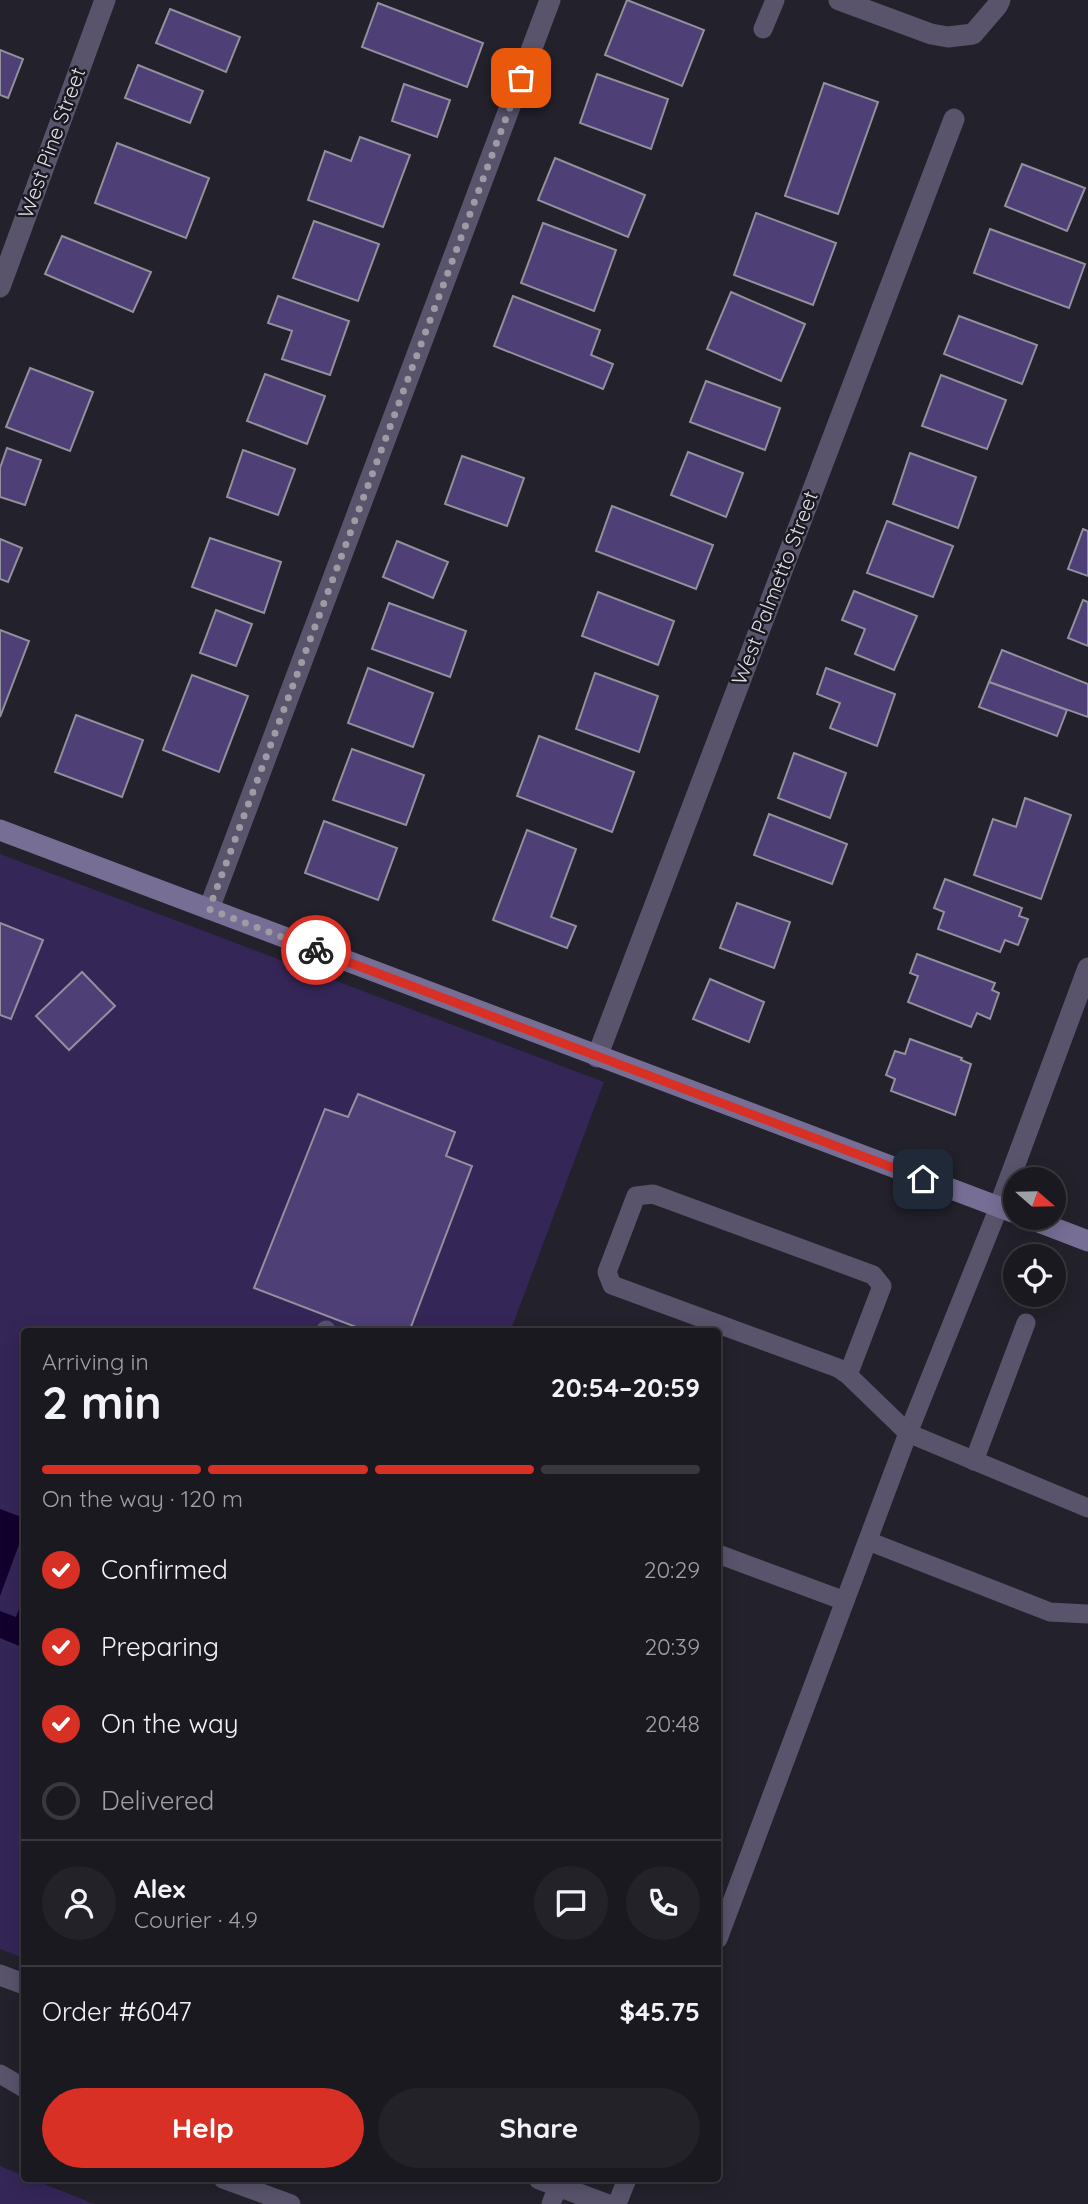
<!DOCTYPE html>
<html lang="en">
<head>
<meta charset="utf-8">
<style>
	:root { --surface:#1a1920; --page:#232229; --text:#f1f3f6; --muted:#9fa0a5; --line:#38383e; --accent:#d93025 }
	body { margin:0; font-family:Quicksand,sans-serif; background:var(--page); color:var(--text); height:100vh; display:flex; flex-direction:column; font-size:26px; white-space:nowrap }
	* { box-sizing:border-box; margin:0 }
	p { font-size:23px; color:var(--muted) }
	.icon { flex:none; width:38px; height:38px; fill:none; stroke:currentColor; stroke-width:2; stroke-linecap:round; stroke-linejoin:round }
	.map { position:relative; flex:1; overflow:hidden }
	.side { position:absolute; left:21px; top:1328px; width:700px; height:854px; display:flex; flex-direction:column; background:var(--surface); border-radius:7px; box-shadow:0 4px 18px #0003,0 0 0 2px var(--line) }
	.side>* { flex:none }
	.needle { width:46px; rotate:110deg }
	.buttons { position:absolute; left:1003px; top:1167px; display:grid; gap:14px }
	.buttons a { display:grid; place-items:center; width:63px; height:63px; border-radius:50%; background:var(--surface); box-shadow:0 4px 18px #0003,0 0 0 2px var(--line); font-size:35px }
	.pin { position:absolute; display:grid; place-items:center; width:60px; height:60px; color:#fff; margin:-30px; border-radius:14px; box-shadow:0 4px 10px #0006 }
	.courier { position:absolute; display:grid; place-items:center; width:70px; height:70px; margin:-35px; border:5px solid #d93025; border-radius:50%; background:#fff; color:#222; box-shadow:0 2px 9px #0007 }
	.overview em { font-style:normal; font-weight:800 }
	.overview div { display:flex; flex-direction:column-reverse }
	.overview { display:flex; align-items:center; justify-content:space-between; height:119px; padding:0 21px }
	h1 { font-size:46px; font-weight:800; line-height:52px }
	.bar { display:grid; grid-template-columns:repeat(4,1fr); gap:10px 7px; align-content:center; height:84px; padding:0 21px }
	.bar i { height:9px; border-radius:5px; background:var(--line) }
	.bar .on { background:var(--accent) }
	.bar p { grid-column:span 4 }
	.line { display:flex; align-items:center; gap:18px; padding:0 21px; border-top:2px solid var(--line) }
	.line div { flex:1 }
	.round { display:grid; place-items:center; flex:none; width:74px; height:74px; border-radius:37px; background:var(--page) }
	ol { padding:0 21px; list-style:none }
	li { display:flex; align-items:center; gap:21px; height:77px }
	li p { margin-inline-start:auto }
	li .icon { padding:7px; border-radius:50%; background:var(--accent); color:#fff; stroke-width:4 }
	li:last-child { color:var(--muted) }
	li i { width:38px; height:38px; border:4px solid var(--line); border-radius:50% }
	.button { display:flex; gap:14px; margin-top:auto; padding:14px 21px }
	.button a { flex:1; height:80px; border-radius:42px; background:var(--accent); color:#fff; font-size:28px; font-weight:800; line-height:80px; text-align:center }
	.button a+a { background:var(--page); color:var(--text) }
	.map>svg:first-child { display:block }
	.green { fill:#352658 }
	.water { fill:#12002d }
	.building { fill:#4f3f77; stroke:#93909d; stroke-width:2 }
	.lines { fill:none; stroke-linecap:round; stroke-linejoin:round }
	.lane { stroke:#59536c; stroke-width:19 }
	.street { stroke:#59536c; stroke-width:21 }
	.secondary { stroke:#776e96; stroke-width:21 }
	.done { stroke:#9d9ca4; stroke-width:7; stroke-dasharray:0 12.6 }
	.route { stroke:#d93025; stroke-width:9 }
	.labels { text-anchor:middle; stroke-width:5; stroke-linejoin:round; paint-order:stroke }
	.street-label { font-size:21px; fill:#dfdee5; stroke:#1a1821 }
</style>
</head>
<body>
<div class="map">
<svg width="1088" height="2204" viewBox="0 0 1088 2204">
	<rect width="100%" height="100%" fill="#23212b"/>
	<!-- green -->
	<g class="green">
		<path d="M0,854L604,1082L510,1332H24V1958L0,1949Z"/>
		<path d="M0,2166L24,2176V2179H32L94,2204H0Z"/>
	</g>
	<!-- water -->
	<g class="water">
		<path d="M0,1509L24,1518V1531L0,1596Z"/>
		<path d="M24,1594V1648L0,1638V1611L16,1617Z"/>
	</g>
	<!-- building -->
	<g class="building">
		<path d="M627,0L704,30L682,86L605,55Z"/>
		<path d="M378,3L483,43L467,87L362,47Z"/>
		<path d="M170,9L240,37L226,72L156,43Z"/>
		<path d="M0,50L23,59L8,98L0,95Z"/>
		<path d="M138,65L203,91L190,123L125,98Z"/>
		<path d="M597,74L668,99L651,149L580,123Z"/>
		<path d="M824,83L878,102L838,214L785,196Z"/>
		<path d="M404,84L450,100L437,137L392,121Z"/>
		<path d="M360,137L410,155L383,227L308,200L325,151L351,161Z"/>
		<path d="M117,143L209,178L186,238L95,203Z"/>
		<path d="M555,158L645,195L628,237L538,200Z"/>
		<path d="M1022,164L1085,188L1067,231L1005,206Z"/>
		<path d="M756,213L836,243L813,305L734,275Z"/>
		<path d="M314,221L379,244L358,301L293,278Z"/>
		<path d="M543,223L616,250L594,311L521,283Z"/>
		<path d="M990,229L1085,264L1069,308L974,273Z"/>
		<path d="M62,236L151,272L133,312L45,274Z"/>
		<path d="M731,292L805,324L781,381L707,349Z"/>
		<path d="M278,296L349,321L330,375L282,359L292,331L268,323Z"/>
		<path d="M513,296L600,330L591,355L613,364L603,389L494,346Z"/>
		<path d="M959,316L1037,345L1022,384L944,354Z"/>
		<path d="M30,368L93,392L70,451L6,427Z"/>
		<path d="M265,374L325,396L307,444L247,421Z"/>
		<path d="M941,375L1006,400L987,449L922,426Z"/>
		<path d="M706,381L780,408L765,450L690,422Z"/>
		<path d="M7,448L41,460L25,505L0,497V468Z"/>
		<path d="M243,450L295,469L278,515L227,497Z"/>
		<path d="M688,452L743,473L726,517L671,495Z"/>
		<path d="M910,453L976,477L958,528L893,504Z"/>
		<path d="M462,456L524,478L507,526L445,504Z"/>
		<path d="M612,506L713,545L696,589L596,551Z"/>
		<path d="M887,521L953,546L933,597L867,573Z"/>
		<path d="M1083,529L1088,531V576L1068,569Z"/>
		<path d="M210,538L281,562L264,613L192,587Z"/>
		<path d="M0,539L22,548L8,582L0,579Z"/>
		<path d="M397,541L448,562L433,598L383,577Z"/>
		<path d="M854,591L917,616L894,670L855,654L865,629L842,620Z"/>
		<path d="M598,592L674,621L658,665L582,636Z"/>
		<path d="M1083,600L1088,602V646L1068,638Z"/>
		<path d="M389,603L466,631L450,677L372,649Z"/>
		<path d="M216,610L252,624L236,666L200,653Z"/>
		<path d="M0,630L29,641L0,717Z"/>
		<path d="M1002,650L1088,684V717L989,682Z"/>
		<path d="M368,668L433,693L413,747L348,723Z"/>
		<path d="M826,668L895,694L877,746L830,728L840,703L817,694Z"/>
		<path d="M595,673L658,696L639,752L576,729Z"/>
		<path d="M192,675L248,696L219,772L163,750Z"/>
		<path d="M989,682L1067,710L1057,736L979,707Z"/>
		<path d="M76,715L143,740L122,797L55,772Z"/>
		<path d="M539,736L634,772L612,832L517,796Z"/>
		<path d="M352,749L424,775L406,825L333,800Z"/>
		<path d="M794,753L846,773L830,818L778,798Z"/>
		<path d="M1025,798L1071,815L1041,899L974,875L993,819L1016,827Z"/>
		<path d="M769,814L847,844L832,884L754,855Z"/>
		<path d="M324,821L397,848L378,900L305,873Z"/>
		<path d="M527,830L576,849L551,917L576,926L567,948L493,920Z"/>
		<path d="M945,879L1022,908L1019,916L1028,919L1018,945L1005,940L1000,952L938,929L944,912L934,908Z"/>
		<path d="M737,903L790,922L774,968L720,948Z"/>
		<path d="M0,923L43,940L11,1019L0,1015Z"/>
		<path d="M917,954L995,983L992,990L999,993L990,1019L977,1013L971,1027L908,1002L918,976L910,973Z"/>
		<path d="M82,972L115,1006L69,1050L36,1016Z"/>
		<path d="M710,979L764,1002L749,1042L693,1019Z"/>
		<path d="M910,1039L962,1058L961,1060L971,1064L955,1115L891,1091L895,1079L886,1075L895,1051L905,1054Z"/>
		<path d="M358,1094L455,1132L446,1156L472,1166L409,1332H369L254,1288L325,1109L348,1117Z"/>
	</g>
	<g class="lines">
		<!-- lane -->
		<g class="lane">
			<path d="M763,29L775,0"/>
			<path d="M325,1332L326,1330"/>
			<path d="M848,1375L882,1286L873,1275L653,1194L636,1196L607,1272L612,1285L838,1368L848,1375L908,1433L1088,1508"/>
			<path d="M974,1461L1026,1323"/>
			<path d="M868,1541L1050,1612L1088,1614"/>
			<path d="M718,1554L845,1601"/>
			<path d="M718,1939L908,1433L999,1207"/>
			<path d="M0,2074L24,2088"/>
			<path d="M223,2179L291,2204"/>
			<path d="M551,2204L558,2186"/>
			<path d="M617,2204L627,2179"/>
		</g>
		<!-- street -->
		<g class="street">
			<path d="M839,0L931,34L948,37L973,34L997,6L1000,0"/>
			<path d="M0,287L105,0"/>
			<path d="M209,909L550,0"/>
			<path d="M597,1057L954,119"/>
			<path d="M999,1207L1088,968"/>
			<path d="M0,1975L24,1984"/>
			<path d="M539,2179L606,2204"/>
		</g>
		<!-- secondary -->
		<g class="secondary">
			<path d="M0,830L1015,1213"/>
			<path d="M1028,1218L1088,1241"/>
		</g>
	</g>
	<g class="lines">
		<!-- done -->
		<path class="done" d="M316,950L209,909L521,78"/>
		<!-- route -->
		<path class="route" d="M316,950L923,1179"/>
	</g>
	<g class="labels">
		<!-- street labels -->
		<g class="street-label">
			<text transform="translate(52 143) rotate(-70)" y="7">West Pine Street</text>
			<text transform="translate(775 588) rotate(-69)" y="7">West Palmetto Street</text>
		</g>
	</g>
</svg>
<div class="buttons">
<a><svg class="needle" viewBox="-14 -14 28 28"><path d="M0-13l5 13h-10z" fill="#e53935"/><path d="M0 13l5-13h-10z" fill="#9fa0a5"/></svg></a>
<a><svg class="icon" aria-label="locate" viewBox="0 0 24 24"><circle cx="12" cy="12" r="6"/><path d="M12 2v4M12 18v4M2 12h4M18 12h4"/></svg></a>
</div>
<div class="pin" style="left:521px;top:78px;background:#ea580c"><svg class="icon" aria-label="bag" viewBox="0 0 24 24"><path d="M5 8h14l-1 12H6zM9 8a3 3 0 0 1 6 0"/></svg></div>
<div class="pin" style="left:923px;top:1179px;background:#1f2937"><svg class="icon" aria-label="home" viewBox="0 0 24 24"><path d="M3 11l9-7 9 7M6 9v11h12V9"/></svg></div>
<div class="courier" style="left:316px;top:950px"><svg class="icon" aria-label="bike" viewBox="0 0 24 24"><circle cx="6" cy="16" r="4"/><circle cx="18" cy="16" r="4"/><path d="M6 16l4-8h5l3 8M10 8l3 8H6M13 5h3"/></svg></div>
<section class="side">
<div class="overview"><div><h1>2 min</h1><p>Arriving in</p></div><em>20:54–20:59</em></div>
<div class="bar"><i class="on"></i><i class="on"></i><i class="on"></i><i></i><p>On the way · 120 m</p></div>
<ol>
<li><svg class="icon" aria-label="check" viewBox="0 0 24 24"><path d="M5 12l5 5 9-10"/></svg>Confirmed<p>20:29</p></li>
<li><svg class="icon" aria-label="check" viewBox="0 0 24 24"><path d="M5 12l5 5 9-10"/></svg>Preparing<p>20:39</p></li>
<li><svg class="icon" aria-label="check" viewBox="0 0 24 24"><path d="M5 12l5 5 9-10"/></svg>On the way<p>20:48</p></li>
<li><i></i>Delivered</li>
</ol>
<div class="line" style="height:126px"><a class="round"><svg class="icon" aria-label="person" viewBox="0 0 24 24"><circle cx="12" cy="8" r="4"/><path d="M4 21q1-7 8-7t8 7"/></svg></a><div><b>Alex</b><p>Courier · 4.9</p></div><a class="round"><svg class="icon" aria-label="chat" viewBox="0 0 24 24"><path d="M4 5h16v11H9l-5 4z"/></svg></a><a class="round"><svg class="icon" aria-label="phone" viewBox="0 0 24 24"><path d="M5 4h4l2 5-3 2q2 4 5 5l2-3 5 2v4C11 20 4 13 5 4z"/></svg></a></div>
<div class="line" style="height:91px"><div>Order #6047</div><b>$45.75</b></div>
<div class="button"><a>Help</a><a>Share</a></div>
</section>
</div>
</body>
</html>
